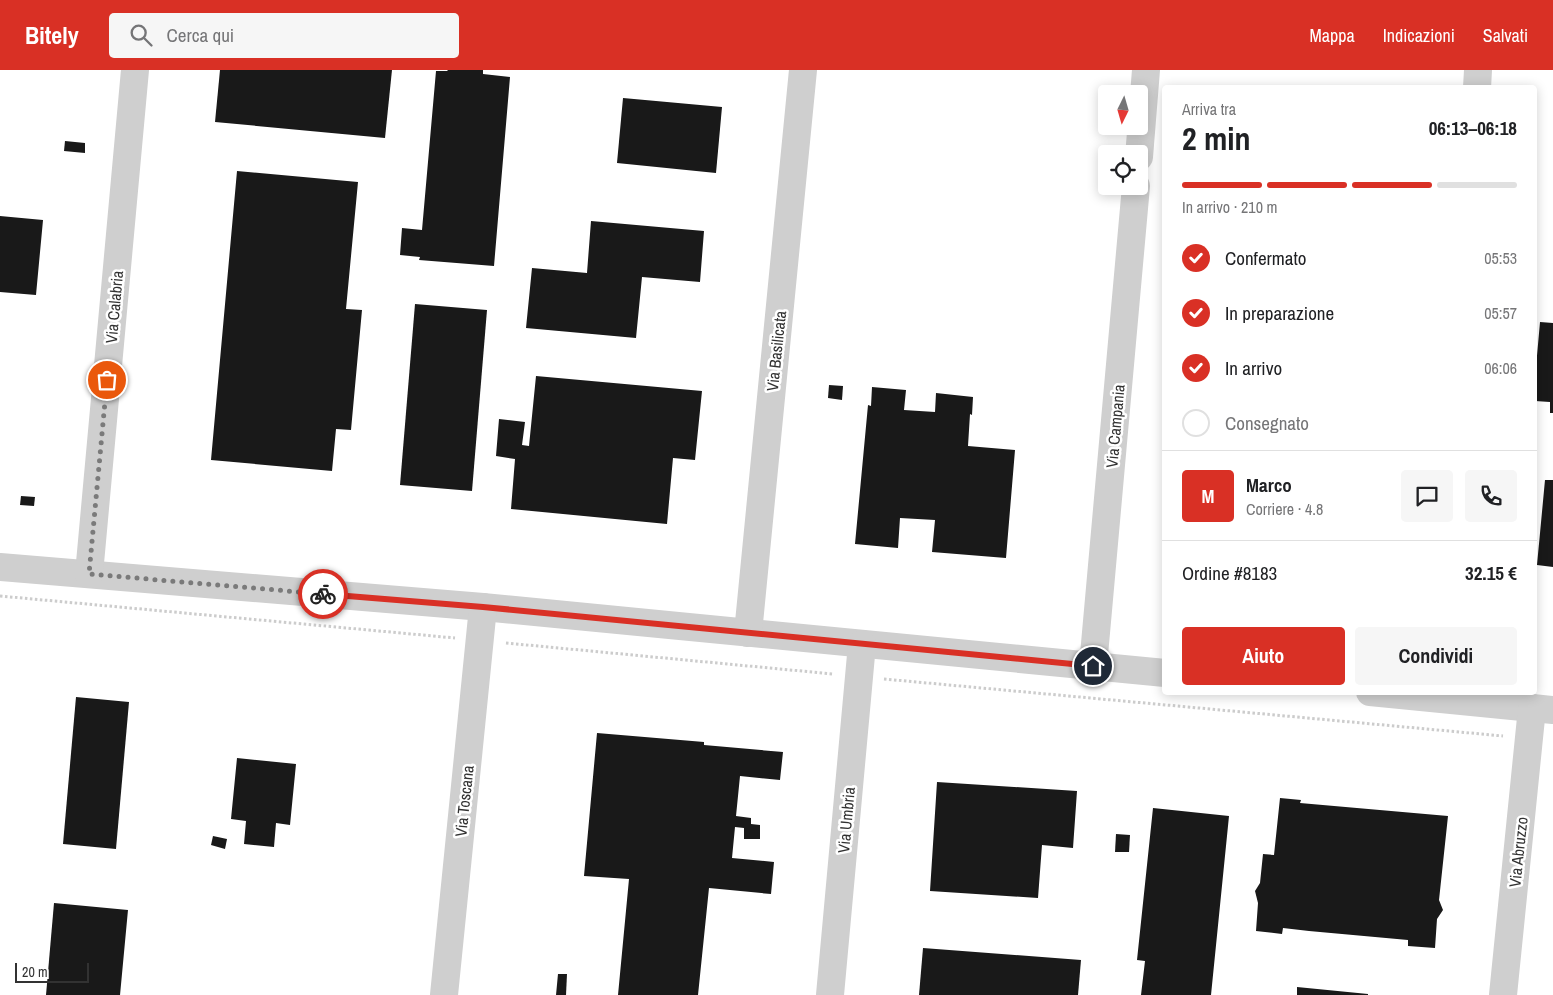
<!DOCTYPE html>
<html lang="it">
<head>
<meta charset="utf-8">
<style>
	:root { --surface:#fff; --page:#f6f6f6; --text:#202124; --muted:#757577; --line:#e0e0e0; --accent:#d93025 }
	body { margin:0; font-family:"Archivo Narrow",sans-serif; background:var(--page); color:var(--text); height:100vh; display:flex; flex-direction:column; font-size:19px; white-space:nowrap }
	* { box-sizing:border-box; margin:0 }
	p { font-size:16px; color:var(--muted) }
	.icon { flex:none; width:28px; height:28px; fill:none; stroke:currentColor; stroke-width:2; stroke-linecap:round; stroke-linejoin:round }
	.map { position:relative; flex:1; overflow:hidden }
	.drawer { position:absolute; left:1162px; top:15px; width:375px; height:610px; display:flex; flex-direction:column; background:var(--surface); border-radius:5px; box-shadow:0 2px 12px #0003 }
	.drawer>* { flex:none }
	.needle { width:32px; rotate:185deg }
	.fabs { position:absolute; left:1098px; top:15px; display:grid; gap:10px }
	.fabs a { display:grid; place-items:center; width:50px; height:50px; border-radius:5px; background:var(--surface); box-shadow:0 2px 12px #0003; font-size:25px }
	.scale { position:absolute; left:15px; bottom:12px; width:74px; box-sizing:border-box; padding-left:5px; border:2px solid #323232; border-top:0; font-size:14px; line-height:18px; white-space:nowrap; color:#323232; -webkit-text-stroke:4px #fff; paint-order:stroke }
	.pin { position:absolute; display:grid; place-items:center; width:42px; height:42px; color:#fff; margin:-21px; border:2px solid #fff; border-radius:50%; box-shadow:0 1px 5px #0007 }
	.courier { position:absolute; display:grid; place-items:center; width:50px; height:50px; margin:-25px; border:4px solid #d93025; border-radius:50%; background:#fff; color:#222; box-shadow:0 1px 6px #0007 }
	.headline em { font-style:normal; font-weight:700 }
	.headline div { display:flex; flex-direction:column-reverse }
	.headline { display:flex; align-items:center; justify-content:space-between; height:85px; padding:0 20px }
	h1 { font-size:32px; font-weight:700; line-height:38px }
	.bar { display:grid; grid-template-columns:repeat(4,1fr); gap:8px 5px; align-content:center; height:60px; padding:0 20px }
	.bar i { height:6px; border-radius:4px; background:var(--line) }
	.bar .current { background:var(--accent) }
	.bar p { grid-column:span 4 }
	.line { display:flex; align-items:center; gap:12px; padding:0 20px; border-top:1px solid var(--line) }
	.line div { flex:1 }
	.round { display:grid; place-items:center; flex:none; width:52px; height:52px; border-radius:5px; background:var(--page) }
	ol { padding:0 20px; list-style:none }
	li { display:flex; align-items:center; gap:15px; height:55px }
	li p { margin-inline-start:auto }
	li .icon { padding:5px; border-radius:50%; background:var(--accent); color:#fff; stroke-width:4 }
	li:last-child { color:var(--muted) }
	li i { width:28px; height:28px; border:2px solid var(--line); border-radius:50% }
	.button { display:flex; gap:10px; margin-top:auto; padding:10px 20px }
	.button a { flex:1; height:58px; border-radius:5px; background:var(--accent); color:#fff; font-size:20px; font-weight:700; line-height:58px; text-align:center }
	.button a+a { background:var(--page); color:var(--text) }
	header { display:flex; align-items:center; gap:30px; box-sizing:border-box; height:70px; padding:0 25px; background:var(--accent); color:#fff }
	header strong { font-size:24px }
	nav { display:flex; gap:28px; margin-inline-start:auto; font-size:18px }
	.search { width:350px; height:45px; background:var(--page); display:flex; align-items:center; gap:12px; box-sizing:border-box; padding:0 18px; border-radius:5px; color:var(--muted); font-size:19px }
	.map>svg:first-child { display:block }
	.building { fill:#191919 }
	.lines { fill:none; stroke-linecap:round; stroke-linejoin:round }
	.path { stroke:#ccc; stroke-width:3; stroke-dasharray:2.5 2.5; stroke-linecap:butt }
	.street { stroke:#cfcfcf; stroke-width:28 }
	.done { stroke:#7a7a7a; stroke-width:5; stroke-dasharray:0 9 }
	.route { stroke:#d93025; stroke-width:6 }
	.labels { text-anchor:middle; stroke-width:5; stroke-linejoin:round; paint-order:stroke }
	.street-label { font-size:16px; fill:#323232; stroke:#fff }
</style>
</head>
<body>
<header>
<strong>Bitely</strong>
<div class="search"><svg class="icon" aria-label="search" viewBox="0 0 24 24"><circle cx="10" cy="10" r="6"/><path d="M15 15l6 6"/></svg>Cerca qui</div>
<nav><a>Mappa</a><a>Indicazioni</a><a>Salvati</a></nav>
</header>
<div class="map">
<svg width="1553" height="925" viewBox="0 0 1553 925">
	<rect width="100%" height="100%" fill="#fff"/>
	<!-- building -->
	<g class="building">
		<path d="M220,0H392L385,68L215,52Z"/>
		<path d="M448,0H483V4L510,7L494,196L419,190L420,187L400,185L402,158L422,160L436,1H447Z"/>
		<path d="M623,28L722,37L716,103L617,93Z"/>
		<path d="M65,71L85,73V83L64,81Z"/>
		<path d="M237,101L358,112L346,239L362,240L351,360L336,359L332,401L211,390Z"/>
		<path d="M0,146L43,150L36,225L0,222Z"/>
		<path d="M591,151L704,161L700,212L642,207L636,268L526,258L532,198L587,203Z"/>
		<path d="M415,234L487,240L472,421L400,415Z"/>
		<path d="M1540,252L1553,253V343H1550V332L1535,331V308Z"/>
		<path d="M536,306L702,321L695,390L673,388L667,454L511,439L515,389L496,386L499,349L525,352L522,375L529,376Z"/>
		<path d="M829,315L843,316L842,330L828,328Z"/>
		<path d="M872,317L906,320L904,340L935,342L936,323L973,327L972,345L970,344L968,376L1015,380L1006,488L932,482L935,450L900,448L898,478L855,474L868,335L871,336Z"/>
		<path d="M1545,410H1553V497L1537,495Z"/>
		<path d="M21,426L35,427L34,436L20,435Z"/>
		<path d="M76,627L129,632L116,779L63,774Z"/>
		<path d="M597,663L704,672V675L783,682L780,710L740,706L736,746L751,748V754L760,755V769H744V758L735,757L732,788L774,792L771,824L709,818L698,925H618L629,809L584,806Z"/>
		<path d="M237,688L296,694L290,755L276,753L274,777L244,774L246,751L231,749Z"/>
		<path d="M937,712L1077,721L1073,778L1042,775L1038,828L930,821Z"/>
		<path d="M1280,728L1301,730L1300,733L1448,746L1439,830L1443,840L1437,849L1435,878L1408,876V870L1309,861L1283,858L1282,864L1256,861L1258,833L1255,821L1260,813L1263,784L1274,785Z"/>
		<path d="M1153,738L1229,746L1211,925H1141L1145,891L1137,890Z"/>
		<path d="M1116,764L1130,765L1129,782H1115Z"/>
		<path d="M213,766L227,769L225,779L211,775Z"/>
		<path d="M54,833L128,840L120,925H46Z"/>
		<path d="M923,878L1081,890L1078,925H919Z"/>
		<path d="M558,904H567L566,925H556Z"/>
		<path d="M1297,917L1368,924V925H1297Z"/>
	</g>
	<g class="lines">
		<!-- path -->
		<g class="path">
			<path d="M0,526L455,568"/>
			<path d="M506,573L833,604"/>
			<path d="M884,609L1503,666"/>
		</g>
		<!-- street -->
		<g class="street">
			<path d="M1477,18L1478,0"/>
			<path d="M1139,87L1146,0"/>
			<path d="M0,497L483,537L1165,603"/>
			<path d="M89,504L135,0"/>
			<path d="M748,563L803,0"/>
			<path d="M1093,596L1136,116"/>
			<path d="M1370,622L1553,640"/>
			<path d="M444,925L483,537"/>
			<path d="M830,925L862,574"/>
			<path d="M1503,925L1532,638"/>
		</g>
	</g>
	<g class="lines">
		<!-- done -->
		<path class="done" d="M107,310L89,504L323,524"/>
		<!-- route -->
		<path class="route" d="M323,524L483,537L1093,596"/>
	</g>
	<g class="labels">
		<!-- street labels -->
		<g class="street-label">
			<text transform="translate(114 237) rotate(-85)" y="6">Via Calabria</text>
			<text transform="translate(776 281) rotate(-84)" y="6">Via Basilicata</text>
			<text transform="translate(1115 356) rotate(-85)" y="6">Via Campania</text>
			<text transform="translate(464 731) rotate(-84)" y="6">Via Toscana</text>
			<text transform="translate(846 750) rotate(-85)" y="6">Via Umbria</text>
			<text transform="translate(1518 782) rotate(-84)" y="6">Via Abruzzo</text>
		</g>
	</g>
</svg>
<div class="fabs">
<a><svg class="needle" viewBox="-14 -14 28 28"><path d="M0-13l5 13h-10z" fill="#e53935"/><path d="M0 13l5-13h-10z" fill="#757577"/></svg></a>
<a><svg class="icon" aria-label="locate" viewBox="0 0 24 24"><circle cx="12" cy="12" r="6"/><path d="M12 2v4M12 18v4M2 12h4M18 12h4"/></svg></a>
</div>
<div class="scale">20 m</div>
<div class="pin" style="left:107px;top:310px;background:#ea580c"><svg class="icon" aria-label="bag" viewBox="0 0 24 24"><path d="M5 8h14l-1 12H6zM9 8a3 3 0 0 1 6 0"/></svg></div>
<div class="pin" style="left:1093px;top:596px;background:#1f2937"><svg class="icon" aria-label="home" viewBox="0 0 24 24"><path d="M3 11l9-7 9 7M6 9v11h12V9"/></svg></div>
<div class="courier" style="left:323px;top:524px"><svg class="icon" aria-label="bike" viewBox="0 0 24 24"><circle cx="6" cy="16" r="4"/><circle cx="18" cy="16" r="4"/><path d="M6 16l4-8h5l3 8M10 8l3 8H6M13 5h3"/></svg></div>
<section class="drawer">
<div class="headline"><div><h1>2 min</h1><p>Arriva tra</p></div><em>06:13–06:18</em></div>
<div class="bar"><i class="current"></i><i class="current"></i><i class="current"></i><i></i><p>In arrivo · 210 m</p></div>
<ol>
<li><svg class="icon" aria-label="check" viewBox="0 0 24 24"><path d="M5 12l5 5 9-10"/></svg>Confermato<p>05:53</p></li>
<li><svg class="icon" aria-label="check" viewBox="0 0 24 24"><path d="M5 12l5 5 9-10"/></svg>In preparazione<p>05:57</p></li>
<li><svg class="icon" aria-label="check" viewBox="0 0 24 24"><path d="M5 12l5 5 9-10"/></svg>In arrivo<p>06:06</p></li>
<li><i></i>Consegnato</li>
</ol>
<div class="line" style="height:90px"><b class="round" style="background:var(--accent);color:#fff">M</b><div><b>Marco</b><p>Corriere · 4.8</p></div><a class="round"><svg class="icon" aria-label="chat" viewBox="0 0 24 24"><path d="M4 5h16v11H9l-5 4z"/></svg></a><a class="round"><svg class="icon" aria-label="phone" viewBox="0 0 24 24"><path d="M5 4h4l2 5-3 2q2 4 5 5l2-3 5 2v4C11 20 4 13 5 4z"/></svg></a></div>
<div class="line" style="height:65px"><div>Ordine #8183</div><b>32.15 €</b></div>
<div class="button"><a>Aiuto</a><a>Condividi</a></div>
</section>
</div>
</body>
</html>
